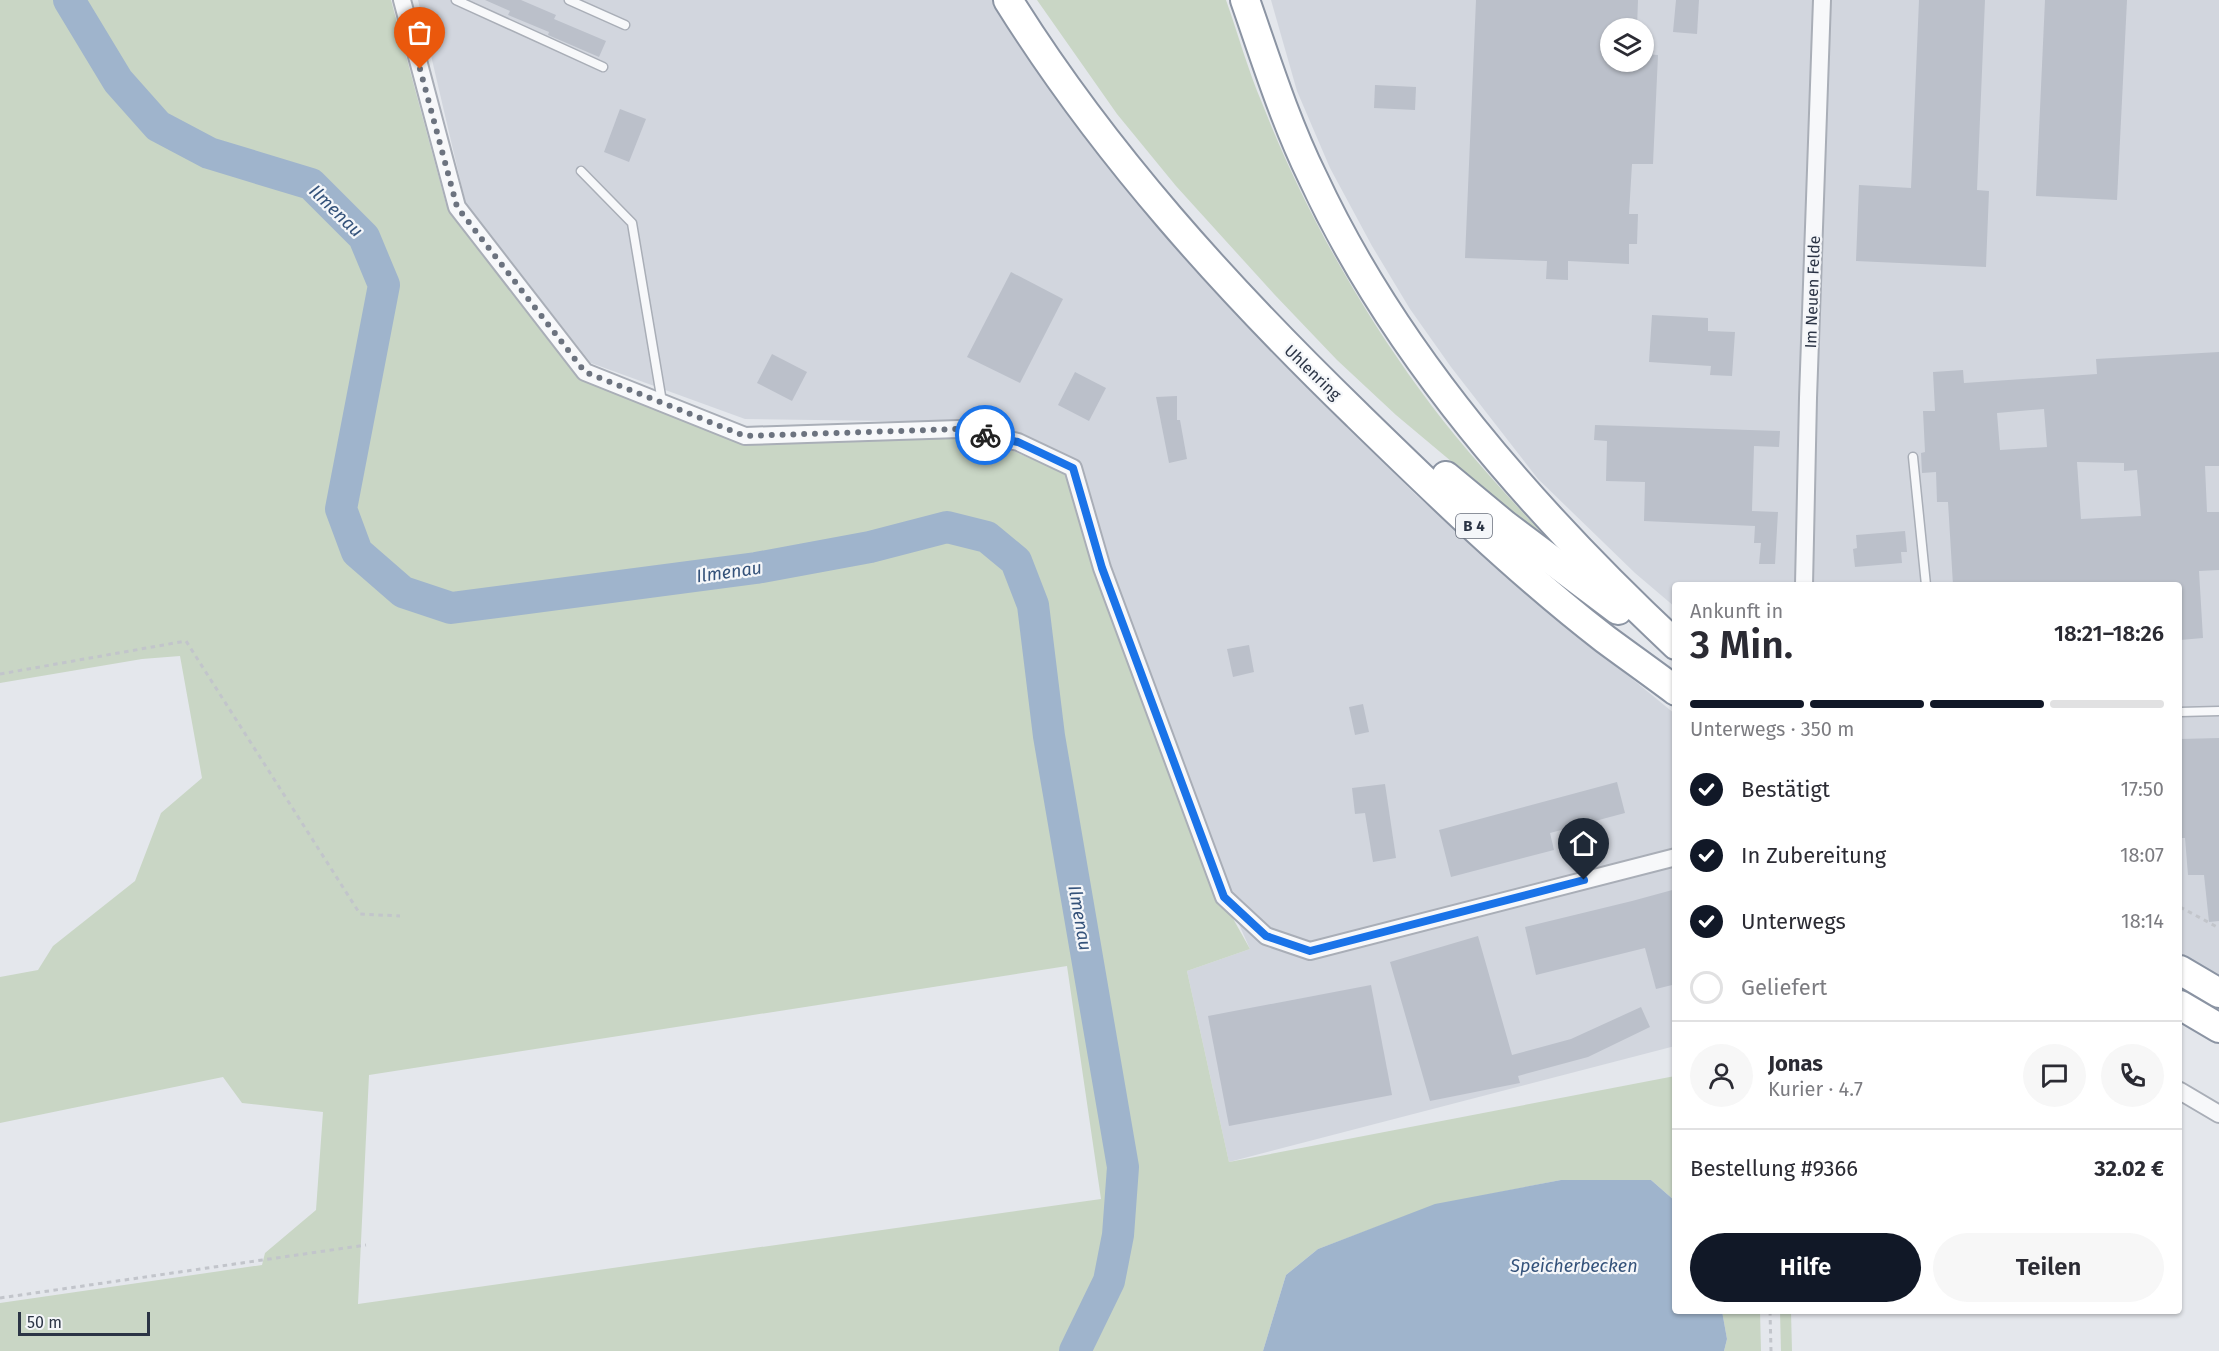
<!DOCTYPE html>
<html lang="de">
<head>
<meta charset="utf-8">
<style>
	:root { --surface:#fff; --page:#f7f7f7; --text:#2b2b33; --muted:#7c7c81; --line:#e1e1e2; --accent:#111827 }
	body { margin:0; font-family:"Fira Sans",sans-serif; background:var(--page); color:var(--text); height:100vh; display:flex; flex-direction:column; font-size:22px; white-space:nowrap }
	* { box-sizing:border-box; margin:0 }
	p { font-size:20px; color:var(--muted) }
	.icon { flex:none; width:33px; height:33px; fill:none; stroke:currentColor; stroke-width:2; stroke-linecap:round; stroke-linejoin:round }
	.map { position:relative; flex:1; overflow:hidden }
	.drawer { position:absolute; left:1672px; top:582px; width:510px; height:732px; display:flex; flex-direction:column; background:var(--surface); border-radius:6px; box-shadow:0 2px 4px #0004 }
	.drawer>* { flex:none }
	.buttons { position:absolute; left:1600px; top:18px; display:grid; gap:12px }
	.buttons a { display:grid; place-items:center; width:54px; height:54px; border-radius:50%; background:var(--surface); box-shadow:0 2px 4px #0004; font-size:30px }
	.scale { position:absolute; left:18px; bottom:15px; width:132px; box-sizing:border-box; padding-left:6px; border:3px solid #2b3445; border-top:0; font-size:16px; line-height:21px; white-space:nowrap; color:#2b3445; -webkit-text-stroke:4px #f4f6f9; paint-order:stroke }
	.pin { position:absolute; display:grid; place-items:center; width:51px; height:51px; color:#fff; margin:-62px -26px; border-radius:50% 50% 50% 0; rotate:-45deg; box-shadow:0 0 6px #0007 }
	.pin .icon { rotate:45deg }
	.courier { position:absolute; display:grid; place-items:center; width:60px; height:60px; margin:-30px; border:4px solid #1a73e8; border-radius:50%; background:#fff; color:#222; box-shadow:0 2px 8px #0007 }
	.summary em { font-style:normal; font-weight:600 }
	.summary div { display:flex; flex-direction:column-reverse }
	.summary { display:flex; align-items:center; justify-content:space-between; height:102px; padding:0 18px }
	h1 { font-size:39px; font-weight:600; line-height:45px }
	.bar { display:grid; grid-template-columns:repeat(4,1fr); gap:9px 6px; align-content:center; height:72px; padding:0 18px }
	.bar i { height:8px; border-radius:4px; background:var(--line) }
	.bar .active { background:var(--accent) }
	.bar p { grid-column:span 4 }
	.line { display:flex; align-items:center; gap:15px; padding:0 18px; border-top:2px solid var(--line) }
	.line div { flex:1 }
	.round { display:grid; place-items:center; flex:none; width:63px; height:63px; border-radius:32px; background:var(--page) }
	ol { padding:0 18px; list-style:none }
	li { display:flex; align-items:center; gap:18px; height:66px }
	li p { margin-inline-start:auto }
	li .icon { padding:6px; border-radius:50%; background:var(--accent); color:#fff; stroke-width:4 }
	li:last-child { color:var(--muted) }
	li i { width:33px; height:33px; border:3px solid var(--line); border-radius:50% }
	.cta { display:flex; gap:12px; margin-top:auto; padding:12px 18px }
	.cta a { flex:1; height:69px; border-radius:36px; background:var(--accent); color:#fff; font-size:24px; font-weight:600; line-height:69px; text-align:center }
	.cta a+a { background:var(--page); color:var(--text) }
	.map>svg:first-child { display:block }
	.built { fill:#d2d6de; fill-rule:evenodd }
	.green { fill:#c9d6c5; fill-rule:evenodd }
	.water { fill:#9fb4cc }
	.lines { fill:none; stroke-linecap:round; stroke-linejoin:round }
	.river { stroke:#9fb4cc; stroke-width:32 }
	.building { fill:#bbc0ca; fill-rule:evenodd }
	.service-casing { stroke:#a9aeb7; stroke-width:11 }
	.minor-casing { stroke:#a9aeb7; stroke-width:20 }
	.trunk-casing { stroke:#8b94a3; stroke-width:32 }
	.path { stroke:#c2c5cb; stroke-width:3; stroke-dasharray:4.5 4.5; stroke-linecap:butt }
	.service { stroke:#f7f8fa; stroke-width:8 }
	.minor { stroke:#f7f8fa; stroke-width:16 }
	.trunk { stroke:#fff; stroke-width:28 }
	.done { stroke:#6c737f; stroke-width:6; stroke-dasharray:0 10.8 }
	.route { stroke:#1a73e8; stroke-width:8 }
	.labels { text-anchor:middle; stroke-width:4.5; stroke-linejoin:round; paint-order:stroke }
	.shield { fill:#f4f6f9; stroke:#676e7b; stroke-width:1.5 }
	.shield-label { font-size:15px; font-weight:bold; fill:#2b3445 }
	.street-label { font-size:16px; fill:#2b3445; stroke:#f4f6f9 }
	.water-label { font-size:18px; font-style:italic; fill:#34527a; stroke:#f4f6f9 }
</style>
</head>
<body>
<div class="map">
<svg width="2219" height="1351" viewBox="0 0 2219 1351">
	<rect width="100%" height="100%" fill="#e4e7ec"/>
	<!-- built -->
	<g class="built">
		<path d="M418,0H992L1086,132L1164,229L1278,356L1415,494L1503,573L1675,714V1046L1229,1162L1187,971L1250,949L1229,902L1107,564L1078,460L1022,436L958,422L745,419L591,363L466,205Z"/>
		<path d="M1271,0H2219V981L2180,958V585H1676L1675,607L1635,573L1538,479L1451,367L1410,309L1372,246L1330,168L1297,91ZM1611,28H1644V62H1611Z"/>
	</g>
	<!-- green -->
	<g class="green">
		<path d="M0,0H391L446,204L585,379L745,441L955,437L1013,451L1065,473L1096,571L1211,879L1250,949L1187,971L1229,1162L1675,1076V1201L1651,1180H1561L1435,1205L1318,1249L1286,1275L1263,1351H0V1303L262,1265L265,1253L316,1210L323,1112L242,1103L223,1077L0,1123V977L38,970L53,946L135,881L161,813L202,778L180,656L142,659L0,683ZM1067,966L1101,1199L358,1304L369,1075Z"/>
		<path d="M1037,0H1226C1238,34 1248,70 1262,103C1302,205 1356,302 1420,390C1461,447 1510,498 1557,550L1396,415L1337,360L1274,294L1176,186L1117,114Z"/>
		<path d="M1722,1311H1760L1761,1351H1724L1727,1339Z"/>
		<path d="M1780,1311H1791L1792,1351H1781Z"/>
	</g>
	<!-- water -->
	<path class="water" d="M1561,1180H1651L1675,1201L1676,1311H1722L1727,1339L1724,1351H1263L1286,1275L1318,1249L1435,1204Z"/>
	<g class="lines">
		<!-- river -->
		<path class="river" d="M69,0L118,81L158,126L209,153L311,184L364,237L384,285L341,509L357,552L403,592L451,608L756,568L870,547L947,527L987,537L1016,561L1033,605L1049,736L1123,1167L1118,1235L1109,1281L1075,1351"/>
	</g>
	<!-- building -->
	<g class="building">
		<path d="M485,0H521L556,15L554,19L606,41L599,57L548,35L549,32L508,15L510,11Z"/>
		<path d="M1476,0H1638L1637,28H1611V62H1644V54L1658,55L1653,164H1632L1629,214H1638L1637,244H1629V264L1568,261V280L1546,279L1547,261L1465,258Z"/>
		<path d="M1676,0H1699L1697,34L1673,32Z"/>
		<path d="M1919,0H1985L1977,190L1989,191L1986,267L1856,261L1859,185L1911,188Z"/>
		<path d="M2045,0H2127L2117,200L2036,196Z"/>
		<path d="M1375,85L1416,87L1415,110L1374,108Z"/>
		<path d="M620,109L646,119L629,162L604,152Z"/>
		<path d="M1011,272L1063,299L1020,383L967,357Z"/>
		<path d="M1652,315L1708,318V331L1735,332L1732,376L1710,375L1711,366L1649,362Z"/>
		<path d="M2219,352V466H2205L2207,512H2219V570L2199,571L2203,638L2180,640V585H1953L1948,502H1937L1936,472L1922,473L1921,453L1925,452L1923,411H1935L1933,372L1963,370L1964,383L2097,374L2096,359ZM2044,409L2047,447L2000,450L1997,413ZM2077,462L2124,463V471L2137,470L2141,516L2081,519Z"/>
		<path d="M772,354L807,372L792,401L757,383Z"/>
		<path d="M1075,372L1106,388L1089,421L1058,405Z"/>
		<path d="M1177,396V420H1180L1187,459L1169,463L1156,397Z"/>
		<path d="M1595,425L1780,431L1779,447L1754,446L1752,511L1778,512L1775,564H1759L1761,543H1754L1755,526L1644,521L1645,482L1606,481L1607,441L1594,440Z"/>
		<path d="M1905,531L1907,552H1901L1902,563L1855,567L1853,549L1857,548L1856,535Z"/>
		<path d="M1249,645L1254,672L1233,677L1227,649Z"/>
		<path d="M1363,704L1369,732L1355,735L1349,707Z"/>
		<path d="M2219,738V921L2209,922L2204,875H2188L2185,838H2180V739Z"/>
		<path d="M1617,782L1625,813L1550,833L1554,850L1451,877L1439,830Z"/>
		<path d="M1385,784L1396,858L1373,862L1365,813L1355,814L1352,788Z"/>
		<path d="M1676,889V984L1656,989L1645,948L1536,975L1525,927L1632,901Z"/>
		<path d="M1478,936L1512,1055L1571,1039L1641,1007L1650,1027L1588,1057L1518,1076L1520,1083L1430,1101L1390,962Z"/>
		<path d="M1371,985L1392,1095L1229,1126L1208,1016Z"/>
	</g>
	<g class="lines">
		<defs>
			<g id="service">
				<path d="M456,0L603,67"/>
				<path d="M569,0L625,25"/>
				<path d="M581,171L632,223L662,402"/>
				<path d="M1913,457L1926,585"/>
				<path d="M2180,712L2219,711"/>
			</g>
			<g id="minor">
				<path d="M402,0L457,207L585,372L745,436L959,429L1018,442L1073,468L1102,568L1224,897L1266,936L1310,951L1676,857"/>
				<path d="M1804,585L1808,398L1822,0"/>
				<path d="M2180,1091L2219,1114"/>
			</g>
			<g id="trunk">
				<path d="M1008,0C1104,154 1227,289 1357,415C1436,492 1517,571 1605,639C1628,656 1652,673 1676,691"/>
				<path d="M1245,0C1266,60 1285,121 1313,178C1395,355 1534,512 1676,645"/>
				<path d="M1446,476L1505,525L1618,610"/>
				<path d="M2180,970L2219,993"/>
				<path d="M2180,1005L2219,1028"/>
			</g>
		</defs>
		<!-- service casing -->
		<use href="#service" class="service-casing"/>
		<!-- minor casing -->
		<use href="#minor" class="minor-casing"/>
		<!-- trunk casing -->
		<use href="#trunk" class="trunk-casing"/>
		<!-- path -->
		<g class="path">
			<path d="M0,674L186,641L360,914L400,916"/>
			<path d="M2180,907L2219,928"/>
			<path d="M0,1298L366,1245"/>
			<path d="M1770,1311L1771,1351"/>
		</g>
		<!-- service -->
		<use href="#service" class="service"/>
		<!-- minor -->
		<use href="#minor" class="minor"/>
		<!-- trunk -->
		<use href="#trunk" class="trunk"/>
	</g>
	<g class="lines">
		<!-- done -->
		<path class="done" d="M420,69L457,207L585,372L745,436L959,429L985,435"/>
		<!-- route -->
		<path class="route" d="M985,435L1018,442L1073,468L1102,568L1224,897L1266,936L1310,951L1584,880"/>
	</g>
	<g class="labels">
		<!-- shield labels -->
		<rect class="shield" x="1456" y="514" width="36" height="24" rx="4.5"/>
		<g class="shield-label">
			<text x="1474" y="531">B 4</text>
		</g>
		<!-- street labels -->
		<g class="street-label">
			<text transform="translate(1812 292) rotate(-88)" y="6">Im Neuen Felde</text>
			<text transform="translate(1313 372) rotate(44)" y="6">Uhlenring</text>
		</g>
		<!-- water labels -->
		<g class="water-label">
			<text transform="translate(336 211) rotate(44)" y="6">Ilmenau</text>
			<text transform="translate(729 572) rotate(-8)" y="6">Ilmenau</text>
			<text transform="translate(1080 918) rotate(80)" y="6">Ilmenau</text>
			<text x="1574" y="1272">Speicherbecken</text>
		</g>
	</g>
</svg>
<div class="buttons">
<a><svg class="icon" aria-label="layers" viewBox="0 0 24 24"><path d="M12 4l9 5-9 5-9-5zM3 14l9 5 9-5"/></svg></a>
</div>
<div class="scale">50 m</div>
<div class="pin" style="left:420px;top:69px;background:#ea580c"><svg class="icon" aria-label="bag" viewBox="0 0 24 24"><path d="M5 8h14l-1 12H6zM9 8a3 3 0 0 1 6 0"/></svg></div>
<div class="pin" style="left:1584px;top:880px;background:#1f2937"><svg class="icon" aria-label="home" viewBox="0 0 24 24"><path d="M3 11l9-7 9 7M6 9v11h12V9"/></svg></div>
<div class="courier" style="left:985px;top:435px"><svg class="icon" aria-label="bike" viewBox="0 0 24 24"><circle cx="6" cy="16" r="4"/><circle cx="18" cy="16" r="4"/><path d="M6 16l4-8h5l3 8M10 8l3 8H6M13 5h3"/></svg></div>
<section class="drawer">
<div class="summary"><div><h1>3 Min.</h1><p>Ankunft in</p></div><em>18:21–18:26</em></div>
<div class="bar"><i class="active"></i><i class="active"></i><i class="active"></i><i></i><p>Unterwegs · 350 m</p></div>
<ol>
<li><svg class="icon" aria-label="check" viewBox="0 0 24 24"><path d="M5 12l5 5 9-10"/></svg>Bestätigt<p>17:50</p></li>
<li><svg class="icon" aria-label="check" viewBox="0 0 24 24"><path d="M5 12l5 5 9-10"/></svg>In Zubereitung<p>18:07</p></li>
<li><svg class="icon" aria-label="check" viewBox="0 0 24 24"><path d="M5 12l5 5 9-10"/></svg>Unterwegs<p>18:14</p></li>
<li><i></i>Geliefert</li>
</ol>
<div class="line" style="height:108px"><a class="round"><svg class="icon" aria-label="person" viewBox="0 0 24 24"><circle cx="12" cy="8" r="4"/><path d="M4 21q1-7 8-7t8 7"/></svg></a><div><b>Jonas</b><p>Kurier · 4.7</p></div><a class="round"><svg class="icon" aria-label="chat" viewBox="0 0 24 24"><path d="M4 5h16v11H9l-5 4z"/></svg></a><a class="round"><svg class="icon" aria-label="phone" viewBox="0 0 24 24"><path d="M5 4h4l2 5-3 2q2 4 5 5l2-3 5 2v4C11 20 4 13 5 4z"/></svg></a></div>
<div class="line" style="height:78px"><div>Bestellung #9366</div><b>32.02 €</b></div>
<div class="cta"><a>Hilfe</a><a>Teilen</a></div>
</section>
</div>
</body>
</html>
